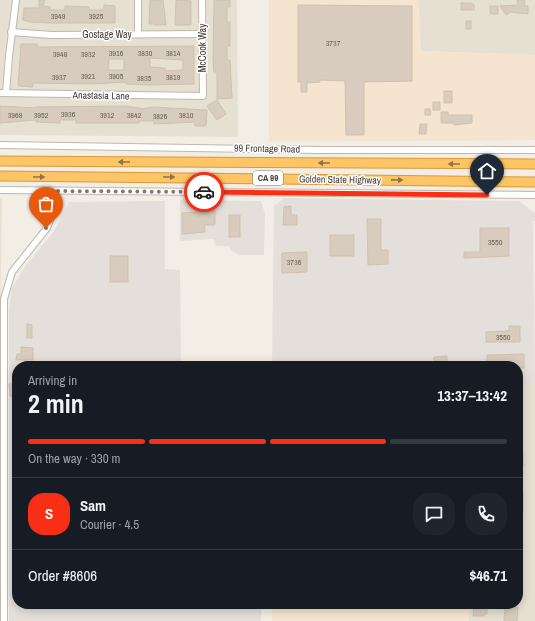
<!DOCTYPE html>
<html lang="en">
<head>
<meta charset="utf-8">
<style>
	:root { --surface:#171b24; --page:#20242c; --text:#f1f3f6; --muted:#9ea1a6; --line:#363941; --accent:#f92f15 }
	body { margin:0; font-family:"Archivo Narrow",sans-serif; background:var(--page); color:var(--text); height:100vh; display:flex; flex-direction:column; font-size:15px; white-space:nowrap }
	* { box-sizing:border-box; margin:0 }
	p { font-size:13px; color:var(--muted) }
	.icon { flex:none; width:22px; height:22px; fill:none; stroke:currentColor; stroke-width:2; stroke-linecap:round; stroke-linejoin:round }
	.map { position:relative; flex:1; overflow:hidden }
	.panel { position:absolute; left:12px; top:361px; width:511px; height:248px; display:flex; flex-direction:column; background:var(--surface); border-radius:16px; box-shadow:0 2px 10px #0003 }
	.panel>* { flex:none }
	.pin { position:absolute; display:grid; place-items:center; width:34px; height:34px; color:#fff; margin:-41px -17px; border-radius:50% 50% 50% 0; rotate:-45deg; box-shadow:0 0 4px #0007 }
	.pin .icon { rotate:45deg }
	.courier { position:absolute; display:grid; place-items:center; width:40px; height:40px; margin:-20px; border:3px solid #f92f15; border-radius:50%; background:#fff; color:#222; box-shadow:0 1px 5px #0007 }
	.overview em { font-style:normal; font-weight:800 }
	.overview div { display:flex; flex-direction:column-reverse }
	.overview { display:flex; align-items:center; justify-content:space-between; height:68px; padding:0 16px }
	h1 { font-size:26px; font-weight:800; line-height:30px }
	.bar { display:grid; grid-template-columns:repeat(4,1fr); gap:6px 4px; align-content:center; height:48px; padding:0 16px }
	.bar i { height:5px; border-radius:3px; background:var(--line) }
	.bar .current { background:var(--accent) }
	.bar p { grid-column:span 4 }
	.line { display:flex; align-items:center; gap:10px; padding:0 16px; border-top:1px solid var(--line) }
	.line div { flex:1 }
	.round { display:grid; place-items:center; flex:none; width:42px; height:42px; border-radius:16px; background:var(--page) }
	.map>svg:first-child { display:block }
	.residential { fill:#e6e0d3 }
	.commercial { fill:#f5e4cf }
	.industrial { fill:#e4dfda }
	.building { fill:#d7ccbd; stroke:#cfc1ae; fill-rule:evenodd }
	.lines { fill:none; stroke-linecap:round; stroke-linejoin:round }
	.minor-casing { stroke:#c1b8ab; stroke-width:8 }
	.highway-casing { stroke:#dd9935; stroke-width:11 }
	.minor { stroke:#fff; stroke-width:6 }
	.highway { stroke:#fdc565; stroke-width:9 }
	.oneway { fill:#8f7448 }
	.done { stroke:#827c73; stroke-width:4; stroke-dasharray:0 7.2 }
	.route { stroke:#f92f15; stroke-width:5 }
	.labels { text-anchor:middle; stroke-width:3; stroke-linejoin:round; paint-order:stroke }
	.number-label { font-size:8px; fill:#6a6257 }
	.shield { fill:#fff; stroke:#7d7872; stroke-width:1 }
	.shield-label { font-size:9px; font-weight:bold; fill:#453e35 }
	.street-label { font-size:10px; fill:#453e35; stroke:#fff }
</style>
</head>
<body>
<div class="map">
<svg width="535" height="621" viewBox="0 0 535 621">
	<rect width="100%" height="100%" fill="#f2eee5"/>
	<!-- residential -->
	<g class="residential">
		<path d="M0,0H237L238,137L0,135Z"/>
		<path d="M418,0H535V55L421,51Z"/>
		<path d="M0,199H2L0,334Z"/>
		<path d="M518,384H535V621H469V604H518Z"/>
	</g>
	<!-- commercial -->
	<g class="commercial">
		<path d="M269,0H418L421,51L535,55V140L269,142Z"/>
		<rect x="272" y="604" width="197" height="17"/>
	</g>
	<!-- industrial -->
	<g class="industrial">
		<path d="M284,198L519,201L535,213V221H533L535,384H518V366H272L274,206Z"/>
		<path d="M180,200L261,201L265,214L264,255H240L232,251L228,246H216L213,239L180,241Z"/>
		<path d="M165,201V269L180,270L181,366H17V604H262L261,621H9V309L12,288L26,265L53,233L69,202Z"/>
	</g>
	<!-- building -->
	<g class="building">
		<path d="M39,0H45L43,6L50,7V10H65V6L89,7V10H104V5L115,6V23H49L30,22L23,20L24,8H39Z"/>
		<path d="M150,0H163L166,25H154V24H149Z"/>
		<path d="M176,0L191,1V25H175Z"/>
		<path d="M214,0H230V7H227V22H230V46H227V60H230L232,98L217,99V72H214L213,59Z"/>
		<path d="M517,0H525L524,6H528V14L511,12L506,15L500,6L518,5Z"/>
		<path d="M461,3H471L474,5V10H461Z"/>
		<path d="M298,5L412,6V81L364,82V135H346L345,81L320,80V82L307,83V92H301V82H298Z"/>
		<rect x="490" y="6" width="8" height="8"/>
		<rect x="466" y="21" width="5" height="8"/>
		<path d="M21,44H37V47L194,46V84L149,85L126,84V82L93,84L33,83V87L18,86ZM150,58L183,60V70L165,71V68L150,67ZM109,59H124V70H108Z"/>
		<rect x="444" y="91" width="8" height="12"/>
		<path d="M217,100L226,114L217,120L207,106Z"/>
		<rect x="433" y="102" width="7" height="8"/>
		<path d="M0,106L36,108V107L125,106L140,108V109L153,107L207,110L206,126H195V122L154,124V121H139V123H76V120H60V123L36,122V120L0,123Z"/>
		<path d="M425,109H430L431,115H425Z"/>
		<path d="M441,112H448V115H472V123L454,125V123H441Z"/>
		<path d="M420,124H427L426,134H419Z"/>
		<path d="M291,206V215H297V225H283L284,207Z"/>
		<path d="M215,211V225H204L205,232L182,234V213Z"/>
		<rect x="229" y="215" width="11" height="22"/>
		<path d="M367,219H381V250H388V264L368,265Z"/>
		<path d="M480,228H509V256L464,258V252H480Z"/>
		<rect x="330" y="235" width="24" height="21"/>
		<path d="M307,252V272L282,273V253Z"/>
		<rect x="110" y="256" width="18" height="26"/>
		<path d="M27,324L32,325V338H27Z"/>
		<path d="M509,326H520V342H486V332L509,331Z"/>
		<path d="M21,347L33,348V360H16L17,354H21Z"/>
		<path d="M524,354V368H518V366H487V355Z"/>
		<path d="M447,356V366H434V357Z"/>
		<path d="M9,384H17V396H10Z"/>
		<path d="M518,451H523V466L518,467Z"/>
		<rect x="518" y="493" width="5" height="19"/>
		<path d="M477,604H487V614H484V616H473L474,607H476Z"/>
		<path d="M505,606L518,607L517,621H504Z"/>
	</g>
	<g class="lines">
		<defs>
			<g id="minor">
				<path d="M138,0V34"/>
				<path d="M11,32L51,35L202,34"/>
				<path d="M0,93L203,96L202,0"/>
				<path d="M6,93L9,56L16,0"/>
				<path d="M0,145L318,150H535"/>
				<path d="M0,190L535,195"/>
				<path d="M4,621V299L12,272L47,228L50,220L53,191"/>
			</g>
			<g id="highway">
				<path d="M0,161L535,164"/>
				<path d="M0,176L535,182"/>
			</g>
		</defs>
		<!-- minor casing -->
		<use href="#minor" class="minor-casing"/>
		<!-- highway casing -->
		<use href="#highway" class="highway-casing"/>
		<!-- minor -->
		<use href="#minor" class="minor"/>
		<!-- highway -->
		<use href="#highway" class="highway"/>
	</g>
	<!-- one-way arrows -->
	<defs><path id="oneway-solid" d="M-6-.8H1V-3.2L6.5 0L1 3.2V.8H-6Z"/></defs>
	<g class="oneway">
		<use href="#oneway-solid" transform="translate(124 162) rotate(-180)"/>
		<use href="#oneway-solid" transform="translate(324 163) rotate(-180)"/>
		<use href="#oneway-solid" transform="translate(454 164) rotate(-180)"/>
		<use href="#oneway-solid" transform="translate(39 177)"/>
		<use href="#oneway-solid" transform="translate(169 177)"/>
		<use href="#oneway-solid" transform="translate(397 180) rotate(1)"/>
	</g>
	<g class="lines">
		<!-- done -->
		<path class="done" d="M46,228L50,220L53,191L204,192"/>
		<!-- route -->
		<path class="route" d="M204,192L487,195"/>
	</g>
	<g class="labels">
		<!-- number labels -->
		<g class="number-label">
			<text x="58" y="19">3949</text>
			<text x="96" y="19">3925</text>
			<text x="333" y="46">3737</text>
			<text x="116" y="56">3916</text>
			<text x="145" y="56">3830</text>
			<text x="173" y="56">3814</text>
			<text x="60" y="57">3948</text>
			<text x="88" y="57">3932</text>
			<text x="88" y="79">3921</text>
			<text x="116" y="79">3905</text>
			<text x="59" y="80">3937</text>
			<text x="173" y="80">3819</text>
			<text x="144" y="81">3835</text>
			<text x="68" y="117">3936</text>
			<text x="15" y="118">3968</text>
			<text x="41" y="118">3952</text>
			<text x="107" y="118">3912</text>
			<text x="134" y="118">3842</text>
			<text x="186" y="118">3810</text>
			<text x="160" y="119">3826</text>
			<text x="495" y="245">3550</text>
			<text x="294" y="265">3736</text>
			<text x="503" y="340">3550</text>
		</g>
		<!-- shield labels -->
		<rect class="shield" x="253" y="171" width="30" height="14" rx="3"/>
		<g class="shield-label">
			<text x="268" y="181">CA 99</text>
		</g>
		<!-- street labels -->
		<g class="street-label">
			<text x="107" y="38">Gostage Way</text>
			<text transform="translate(202 48) rotate(-90)" y="4">McCook Way</text>
			<text transform="translate(101 95) rotate(1)" y="4">Anastasia Lane</text>
			<text transform="translate(267 148) rotate(1)" y="4">99 Frontage Road</text>
			<text transform="translate(340 179) rotate(1)" y="4">Golden State Highway</text>
		</g>
	</g>
</svg>
<div class="pin" style="left:46px;top:228px;background:#ea580c"><svg class="icon" aria-label="bag" viewBox="0 0 24 24"><path d="M5 8h14l-1 12H6zM9 8a3 3 0 0 1 6 0"/></svg></div>
<div class="pin" style="left:487px;top:195px;background:#1f2937"><svg class="icon" aria-label="home" viewBox="0 0 24 24"><path d="M3 11l9-7 9 7M6 9v11h12V9"/></svg></div>
<div class="courier" style="left:204px;top:192px"><svg class="icon" aria-label="car" viewBox="0 0 24 24"><path d="M5 17H2v-5l4-1 3-4h7l3 4 3 1v5h-3M9 17h6M6 11h13"/><circle cx="7" cy="17" r="2"/><circle cx="17" cy="17" r="2"/></svg></div>
<section class="panel">
<div class="overview"><div><h1>2 min</h1><p>Arriving in</p></div><em>13:37–13:42</em></div>
<div class="bar"><i class="current"></i><i class="current"></i><i class="current"></i><i></i><p>On the way · 330 m</p></div>
<div class="line" style="height:72px"><b class="round" style="background:var(--accent);color:#fff">S</b><div><b>Sam</b><p>Courier · 4.5</p></div><a class="round"><svg class="icon" aria-label="chat" viewBox="0 0 24 24"><path d="M4 5h16v11H9l-5 4z"/></svg></a><a class="round"><svg class="icon" aria-label="phone" viewBox="0 0 24 24"><path d="M5 4h4l2 5-3 2q2 4 5 5l2-3 5 2v4C11 20 4 13 5 4z"/></svg></a></div>
<div class="line" style="height:52px"><div>Order #8606</div><b>$46.71</b></div>
</section>
</div>
</body>
</html>
